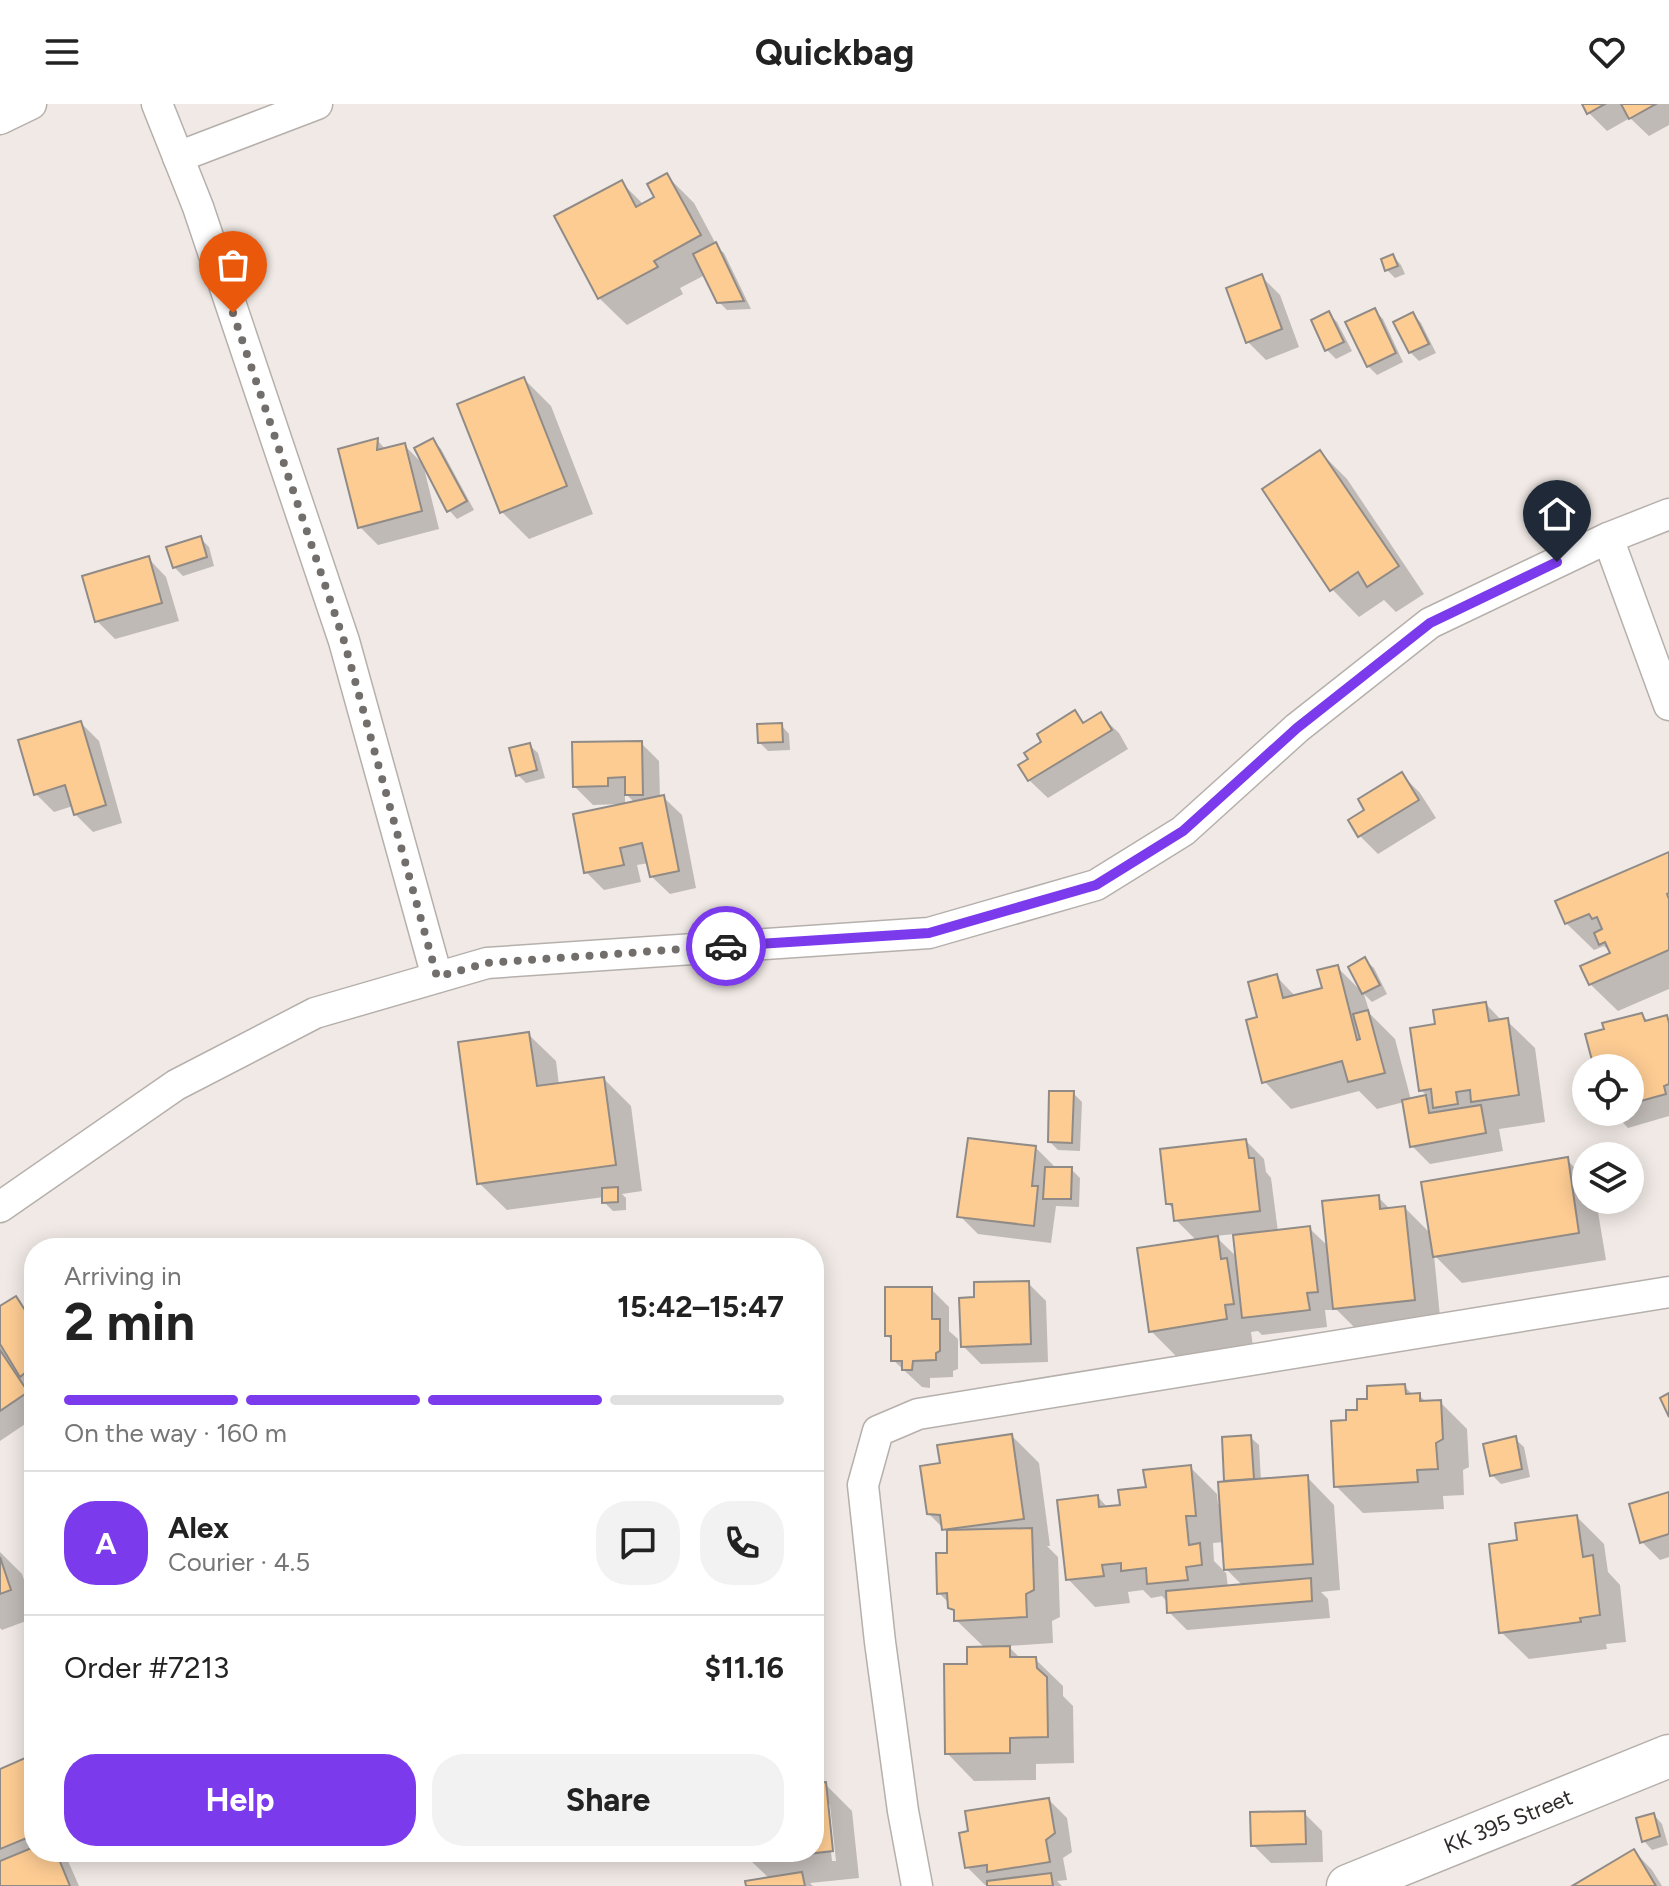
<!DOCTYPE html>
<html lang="en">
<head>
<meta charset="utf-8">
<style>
	:root { --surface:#fff; --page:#f2f2f2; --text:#222; --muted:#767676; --line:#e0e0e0; --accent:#7c3aed }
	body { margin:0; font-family:Figtree,sans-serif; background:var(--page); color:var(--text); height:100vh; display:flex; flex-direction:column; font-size:30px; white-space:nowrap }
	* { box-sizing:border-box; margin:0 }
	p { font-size:26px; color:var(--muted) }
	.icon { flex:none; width:44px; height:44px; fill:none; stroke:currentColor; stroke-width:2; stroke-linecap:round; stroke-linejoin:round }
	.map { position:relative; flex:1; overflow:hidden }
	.sheet { position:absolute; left:24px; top:1134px; width:800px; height:624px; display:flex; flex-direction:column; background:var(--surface); border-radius:32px; box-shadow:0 4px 20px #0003 }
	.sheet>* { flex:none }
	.controls { position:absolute; left:1572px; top:950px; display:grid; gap:16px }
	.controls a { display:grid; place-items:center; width:72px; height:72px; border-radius:50%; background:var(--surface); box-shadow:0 4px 20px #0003; font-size:40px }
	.pin { position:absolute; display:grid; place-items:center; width:68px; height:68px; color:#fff; margin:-82px -34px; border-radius:50% 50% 50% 0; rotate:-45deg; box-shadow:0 0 8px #0007 }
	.pin .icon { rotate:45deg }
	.courier { position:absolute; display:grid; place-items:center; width:80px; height:80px; margin:-40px; border:6px solid #7c3aed; border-radius:50%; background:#fff; color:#222; box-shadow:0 2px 10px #0007 }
	.headline em { font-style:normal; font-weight:700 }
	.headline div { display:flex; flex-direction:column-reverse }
	.headline { display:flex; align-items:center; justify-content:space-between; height:136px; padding:0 40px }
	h1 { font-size:52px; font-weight:700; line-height:60px }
	.bar { display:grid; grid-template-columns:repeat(4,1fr); gap:12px 8px; align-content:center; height:96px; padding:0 40px }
	.bar i { height:10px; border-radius:6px; background:var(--line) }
	.bar .current { background:var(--accent) }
	.bar p { grid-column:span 4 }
	.line { display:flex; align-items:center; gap:20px; padding:0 40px; border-top:2px solid var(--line) }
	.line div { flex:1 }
	.round { display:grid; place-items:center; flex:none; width:84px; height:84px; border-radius:32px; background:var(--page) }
	.primary-button { display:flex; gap:16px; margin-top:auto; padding:16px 40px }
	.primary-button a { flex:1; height:92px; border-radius:32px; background:var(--accent); color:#fff; font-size:32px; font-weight:700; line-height:92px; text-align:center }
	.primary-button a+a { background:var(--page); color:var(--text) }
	header { display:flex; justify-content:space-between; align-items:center; height:104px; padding:0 40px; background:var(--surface); font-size:36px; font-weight:700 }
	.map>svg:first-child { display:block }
	.shadow { fill:#0003; fill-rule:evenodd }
	.building { fill:#fdcc93; stroke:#908b87; stroke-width:2 }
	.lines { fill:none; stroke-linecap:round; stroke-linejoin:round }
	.street-casing { stroke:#b6b0ac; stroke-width:33 }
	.secondary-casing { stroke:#b6b0ac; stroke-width:45 }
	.street { stroke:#fff; stroke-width:30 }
	.secondary { stroke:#fff; stroke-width:42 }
	.done { stroke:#726e6b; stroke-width:8; stroke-dasharray:0 14.4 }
	.route { stroke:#7c3aed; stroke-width:10 }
	.labels { text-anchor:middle; stroke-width:6; stroke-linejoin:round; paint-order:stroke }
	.street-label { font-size:22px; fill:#2e2b2a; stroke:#fff }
</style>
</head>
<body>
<header><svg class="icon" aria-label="menu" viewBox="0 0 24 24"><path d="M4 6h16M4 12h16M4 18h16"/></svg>Quickbag<svg class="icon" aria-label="heart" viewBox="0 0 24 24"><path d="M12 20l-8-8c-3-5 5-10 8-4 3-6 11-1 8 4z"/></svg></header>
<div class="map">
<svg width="1669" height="1782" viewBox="0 0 1669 1782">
	<rect width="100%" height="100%" fill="#f0e9e5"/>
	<!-- shadow -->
	<g class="shadow">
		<path d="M1584,0H1669V21L1649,32L1630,14L1607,27L1589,9Z"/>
		<path d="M667,72L694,99L718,144L724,149L751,205L727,206L718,197L705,171L680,184L683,190L627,221L599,194L621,78L644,101L657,94Z"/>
		<path d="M1393,152L1401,161L1405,170L1395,174L1387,166Z"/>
		<path d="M1262,173L1280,191L1299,243L1266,256L1248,238Z"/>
		<path d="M1374,206L1383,215L1403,258L1377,271L1368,262Z"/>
		<path d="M1329,210L1337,218L1352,247L1336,255L1327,246L1314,217Z"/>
		<path d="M1413,210L1421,219L1436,249L1419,257L1410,248Z"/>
		<path d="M524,275L551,302L593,410L529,435L502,408Z"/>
		<path d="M377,336L386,346L404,341L423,360L439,425L378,441L360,423Z"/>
		<path d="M433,336L441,345L474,406L457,415L449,406Z"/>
		<path d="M1320,348L1347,375L1424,490L1396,508L1384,496L1359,513L1332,485Z"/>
		<path d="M200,434L209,443L214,462L183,472L174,463Z"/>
		<path d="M148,454L166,473L179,517L115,535L97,517Z"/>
		<path d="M1075,609L1086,620L1100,611L1119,629L1128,645L1048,694L1029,676L1031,655L1044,638Z"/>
		<path d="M81,619L99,637L122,719L93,728L75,710L73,702L54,708L36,690Z"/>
		<path d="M781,621L789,630L790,646L768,647L760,639Z"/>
		<path d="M641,639L659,657L660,694L663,693L682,711L696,784L670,790L651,772L649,759L637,761L641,778L604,786L586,768L620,700L593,701L575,683ZM625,689L635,699L625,701Z"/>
		<path d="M529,641L538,649L545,674L526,679L518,671Z"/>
		<path d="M1402,671L1420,689L1436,714L1378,750L1360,732L1366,707Z"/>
		<path d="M1669,750V885L1618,907L1590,880L1612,850L1604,842L1594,846L1566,819Z"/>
		<path d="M1365,856L1374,864L1387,890L1372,898L1364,890L1370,910L1395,935L1411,996L1428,993L1421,986L1437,922L1486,900L1502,917H1507L1535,944L1545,1018L1499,1025L1503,1047L1430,1060L1412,1042L1404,998L1377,1005L1359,987L1291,1005L1264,977L1259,915L1276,872L1296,893L1324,885L1337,863L1362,888Z"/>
		<path d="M1642,911L1649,918L1666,913L1669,916V1012L1628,1024L1613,1008H1630V964H1600L1594,959Z"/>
		<path d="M528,930L556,957L559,981L604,975L631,1002L642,1087L622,1090L626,1094V1106L613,1107L604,1098V1093L507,1106L479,1079Z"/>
		<path d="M1073,989L1082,998L1080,1047L1058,1046L1050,1038Z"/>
		<path d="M1246,1037L1264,1055L1266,1068L1271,1074L1278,1128L1309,1124L1329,1143L1378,1093L1391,1106L1405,1104L1432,1131L1567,1056L1586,1075V1096H1596L1606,1156L1462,1179L1434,1151L1441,1223L1362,1231L1337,1206H1325L1327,1223L1262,1231L1258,1227L1251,1228L1253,1242L1178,1254L1151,1227L1197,1137L1176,1116L1175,1106L1168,1100ZM1235,1130L1238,1154L1215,1132Z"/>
		<path d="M1036,1044L1054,1062L1053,1065H1071L1080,1074L1079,1103L1056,1102L1051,1139L978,1130L960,1112Z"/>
		<path d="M1028,1179L1046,1197L1048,1258L981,1260L963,1242L976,1195Z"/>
		<path d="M931,1185L949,1203V1227L958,1235V1265L953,1267V1273L930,1274V1284L922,1283L893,1256V1238L887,1231Z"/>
		<path d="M16,1195L27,1206L34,1202V1284L26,1276L25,1277L34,1291V1314L0,1337V1204Z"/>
		<path d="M1404,1282L1414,1292L1419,1291L1426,1298H1440L1467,1325L1469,1363L1463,1366L1464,1391L1443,1392L1444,1405L1363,1409L1336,1382L1348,1318L1369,1297Z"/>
		<path d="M1012,1332L1039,1359L1050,1442H1047L1058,1453L1060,1513L1052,1517L1053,1539L1008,1542L1021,1555H1035L1063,1582V1592L1073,1602L1074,1659L1036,1660V1676L974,1677L947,1649L969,1562L985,1544L956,1516V1509L950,1503V1500L939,1489L949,1451V1430L928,1409L942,1360Z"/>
		<path d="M1250,1333L1259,1341L1261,1377L1307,1373L1334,1401L1340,1486L1321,1488L1328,1495L1330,1514L1187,1526L1169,1508L1168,1499L1162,1492L1151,1494L1143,1486L1128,1488L1130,1499L1095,1503L1068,1475L1098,1393L1109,1405L1122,1403L1148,1385L1190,1363L1217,1390L1218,1400H1222L1229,1379L1226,1376ZM1224,1438L1226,1465L1243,1482L1228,1484L1226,1467V1469L1214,1457L1213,1439Z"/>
		<path d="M1515,1335L1524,1343L1530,1373L1501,1380L1492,1371Z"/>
		<path d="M1669,1390V1453L1660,1456L1642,1438Z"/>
		<path d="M1577,1413L1604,1440L1608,1468L1620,1481L1626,1538L1606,1540L1607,1545L1529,1555L1501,1528L1519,1438Z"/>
		<path d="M0,1448L22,1470L34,1503V1514L2,1526L0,1524Z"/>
		<path d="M25,1656L34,1666V1748H60L68,1757L79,1782H0V1667Z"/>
		<path d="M814,1675L819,1681L825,1680L852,1707L859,1774L810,1779L813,1782H748L770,1775L750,1756L749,1748H814ZM825,1696L830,1701L836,1757H832Z"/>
		<path d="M1049,1696L1067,1714L1072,1748L1063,1754L1067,1776L1057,1777L1062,1782L985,1781L967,1763Z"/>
		<path d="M1304,1709L1322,1727L1323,1758L1271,1759L1253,1741Z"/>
		<path d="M1654,1711L1662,1720L1668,1741L1652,1746L1644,1737Z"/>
		<path d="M1634,1747L1652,1766L1662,1782H1576Z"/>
	</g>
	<!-- building -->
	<g class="building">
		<path d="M1582,0H1605L1587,10Z"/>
		<path d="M1621,0H1656L1629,15Z"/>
		<path d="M667,69L701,131L654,157L658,163L598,195L554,112L622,76L636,103L654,93L647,80Z"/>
		<path d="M716,138L744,197L717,199L693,150Z"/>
		<path d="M1393,150L1398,162L1385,167L1381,155Z"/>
		<path d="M1262,170L1282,225L1246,239L1226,184Z"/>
		<path d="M1375,204L1396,249L1367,263L1345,218Z"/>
		<path d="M1329,207L1344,238L1325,247L1311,216Z"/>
		<path d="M1413,208L1429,240L1409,249L1393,218Z"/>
		<path d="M524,273L567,382L500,409L457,300Z"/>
		<path d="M378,334L377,346L405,339L422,407L358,424L338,345Z"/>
		<path d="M433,334L467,397L447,408L414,344Z"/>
		<path d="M1320,346L1399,462L1367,483L1358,468L1330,487L1262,385Z"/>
		<path d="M201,432L207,453L173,464L166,443Z"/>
		<path d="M149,452L162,499L95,518L82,472Z"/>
		<path d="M1075,606L1083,619L1101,608L1112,626L1028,677L1018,661L1028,655L1024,649L1041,638L1037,630Z"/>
		<path d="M81,617L106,701L74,711L65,681L34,691L18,636Z"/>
		<path d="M782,619L783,638L758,639L757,620Z"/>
		<path d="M642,637L643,691H625V673L608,674V682L573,683L572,638Z"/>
		<path d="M530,639L537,666L516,672L509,644Z"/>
		<path d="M1402,668L1419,696L1358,733L1348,716L1364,706L1358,695Z"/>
		<path d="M664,691L679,767L650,773L642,739L620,744L624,761L584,769L573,710Z"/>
		<path d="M1669,748V789L1667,790L1669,795V846L1589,881L1580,862L1610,849L1605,838L1599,841L1594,829L1602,825L1597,813L1592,815L1589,810L1565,820L1555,797Z"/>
		<path d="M1365,853L1380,881L1362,890L1348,863Z"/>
		<path d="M1338,861L1357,936L1360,935L1353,910L1368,906L1385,969L1348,978L1342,957L1262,979L1246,916L1257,913L1248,878L1277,870L1283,894L1322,884L1317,866Z"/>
		<path d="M1486,898L1489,917L1508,914L1519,991L1471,998L1470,986L1456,988L1458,1000L1433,1004L1431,985L1419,987L1410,924L1435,920L1433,906Z"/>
		<path d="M1642,909L1645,917L1667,911L1669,919V980L1664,982L1666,990L1630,1000V964H1603L1601,957L1593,960L1585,930L1604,925L1602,919Z"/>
		<path d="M529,928L537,982L604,973L616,1061L477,1080L458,938Z"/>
		<path d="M1049,987H1074L1072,1039L1048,1038Z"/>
		<path d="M1426,991L1429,1009L1481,1001L1486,1029L1410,1043L1402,996Z"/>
		<path d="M968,1034L1036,1042L1032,1082H1038L1034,1122L957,1113Z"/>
		<path d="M1246,1035L1249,1054H1254L1260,1107L1174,1117L1172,1100H1166L1160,1045Z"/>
		<path d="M1568,1053L1579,1129L1433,1153L1421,1078Z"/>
		<path d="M1045,1063H1072L1071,1095H1043Z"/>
		<path d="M618,1083V1098L602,1099V1084Z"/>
		<path d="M1379,1091L1380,1105L1405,1102L1415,1196L1333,1205L1322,1097Z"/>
		<path d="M1310,1122L1318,1188L1307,1189L1310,1206L1242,1214L1233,1131Z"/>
		<path d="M1218,1132L1221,1155L1227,1154L1234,1200L1225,1201L1227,1215L1149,1228L1137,1144Z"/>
		<path d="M1029,1177L1031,1240L961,1243L959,1194L974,1193V1178Z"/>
		<path d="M885,1183H932V1215H940V1247L936,1249V1256L913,1257L912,1266H902V1257H891V1232H885Z"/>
		<path d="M16,1192L25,1206L34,1200V1283L25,1269L20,1273L0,1240V1202Z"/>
		<path d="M0,1246L28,1288L0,1307Z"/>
		<path d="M1405,1280L1406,1290L1420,1289V1297L1441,1296L1443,1335L1436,1339L1438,1365L1417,1366L1418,1378L1334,1383L1331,1317L1346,1316V1306H1357V1295H1367V1282Z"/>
		<path d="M1669,1289V1313L1660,1294Z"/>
		<path d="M1012,1330L1024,1415L942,1426L940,1411L927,1410L920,1362L940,1359L937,1341Z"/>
		<path d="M1251,1331L1254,1375L1224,1377L1222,1333Z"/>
		<path d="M1516,1332L1522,1365L1490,1372L1483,1340Z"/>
		<path d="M1191,1361L1196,1412H1186L1189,1441L1200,1439L1202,1461L1186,1463L1188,1476L1147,1480L1146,1464L1121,1467V1459L1102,1461L1104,1472L1066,1476L1057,1396L1098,1391L1099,1403L1120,1401L1118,1386L1146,1383L1143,1366Z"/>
		<path d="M1308,1371L1313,1460L1224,1466L1218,1378Z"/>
		<path d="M1669,1388V1430L1640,1439L1629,1400Z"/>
		<path d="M1577,1411L1583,1453L1593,1451L1600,1511L1580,1514L1581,1518L1499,1529L1489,1440L1517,1436L1515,1419Z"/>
		<path d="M1032,1424L1034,1486L1026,1490L1027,1513L954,1517V1506L948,1504L947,1489L937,1490L936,1449H947V1426Z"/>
		<path d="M0,1453L11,1486L0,1490Z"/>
		<path d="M1311,1474L1312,1497L1167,1509L1166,1487Z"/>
		<path d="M1010,1542V1553H1036L1037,1564L1047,1573L1048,1633L1010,1634V1649L945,1650L944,1560H967V1543Z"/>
		<path d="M25,1654L34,1674V1731L0,1745V1665Z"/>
		<path d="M826,1678L833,1747L748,1757L747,1748H814V1679Z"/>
		<path d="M1049,1694L1055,1729L1046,1736L1050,1758L987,1768V1761L965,1764L959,1729L968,1727L965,1707Z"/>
		<path d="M1305,1707L1306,1740L1251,1742L1250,1708Z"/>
		<path d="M1654,1709L1660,1732L1642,1738L1636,1714Z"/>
		<path d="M34,1743V1748H56L70,1782H0V1757Z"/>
		<path d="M1634,1745L1656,1782H1572Z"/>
		<path d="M802,1768L805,1782H746L745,1777Z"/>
		<path d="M1051,1769L1053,1782H987V1777Z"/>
	</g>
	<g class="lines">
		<defs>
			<g id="street">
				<path d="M157,0L198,103L344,537L437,873"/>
				<path d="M0,15L31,0"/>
				<path d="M178,53L317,0"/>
				<path d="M1608,434L1669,601"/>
				<path d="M0,1103L176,981L315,909L487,859L929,829L1096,781L1183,727L1297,624L1430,519L1608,434L1669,410"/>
				<path d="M917,1782L903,1707L880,1538L863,1381L878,1327L918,1310L1669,1188"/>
			</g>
			<path id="secondary" d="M1348,1782L1669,1652"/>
		</defs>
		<!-- street casing -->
		<use href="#street" class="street-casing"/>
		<!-- secondary casing -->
		<use href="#secondary" class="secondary-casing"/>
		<!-- street -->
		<use href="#street" class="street"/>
		<!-- secondary -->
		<use href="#secondary" class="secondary"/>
	</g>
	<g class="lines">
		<!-- done -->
		<path class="done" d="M233,209L344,537L437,873L487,859L726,842"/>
		<!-- route -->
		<path class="route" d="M726,842L929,829L1096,781L1183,727L1297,624L1430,519L1557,458"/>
	</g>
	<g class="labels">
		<!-- street labels -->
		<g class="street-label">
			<text transform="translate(1508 1717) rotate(-22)" y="8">KK 395 Street</text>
		</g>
	</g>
</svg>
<div class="controls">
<a><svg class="icon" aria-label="locate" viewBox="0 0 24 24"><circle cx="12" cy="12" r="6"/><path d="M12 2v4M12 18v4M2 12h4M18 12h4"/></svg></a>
<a><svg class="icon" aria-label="layers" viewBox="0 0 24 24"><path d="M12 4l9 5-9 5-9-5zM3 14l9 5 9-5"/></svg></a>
</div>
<div class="pin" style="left:233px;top:209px;background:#ea580c"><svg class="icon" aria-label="bag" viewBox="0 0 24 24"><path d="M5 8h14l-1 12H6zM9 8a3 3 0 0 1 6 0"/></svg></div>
<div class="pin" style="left:1557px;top:458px;background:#1f2937"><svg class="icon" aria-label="home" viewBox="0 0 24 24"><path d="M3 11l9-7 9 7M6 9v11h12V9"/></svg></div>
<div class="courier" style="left:726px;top:842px"><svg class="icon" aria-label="car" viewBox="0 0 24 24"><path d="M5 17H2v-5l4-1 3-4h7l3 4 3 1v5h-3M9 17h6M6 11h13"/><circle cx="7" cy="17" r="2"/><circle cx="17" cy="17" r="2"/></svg></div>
<section class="sheet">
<div class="headline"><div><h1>2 min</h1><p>Arriving in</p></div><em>15:42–15:47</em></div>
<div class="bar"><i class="current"></i><i class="current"></i><i class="current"></i><i></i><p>On the way · 160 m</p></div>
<div class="line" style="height:144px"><b class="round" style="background:var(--accent);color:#fff">A</b><div><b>Alex</b><p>Courier · 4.5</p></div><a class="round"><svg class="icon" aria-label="chat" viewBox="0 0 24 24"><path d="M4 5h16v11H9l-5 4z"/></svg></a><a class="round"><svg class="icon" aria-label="phone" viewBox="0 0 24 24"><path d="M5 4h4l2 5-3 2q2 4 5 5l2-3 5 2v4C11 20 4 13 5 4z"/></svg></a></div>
<div class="line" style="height:104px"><div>Order #7213</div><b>$11.16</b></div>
<div class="primary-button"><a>Help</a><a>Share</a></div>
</section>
</div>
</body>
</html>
